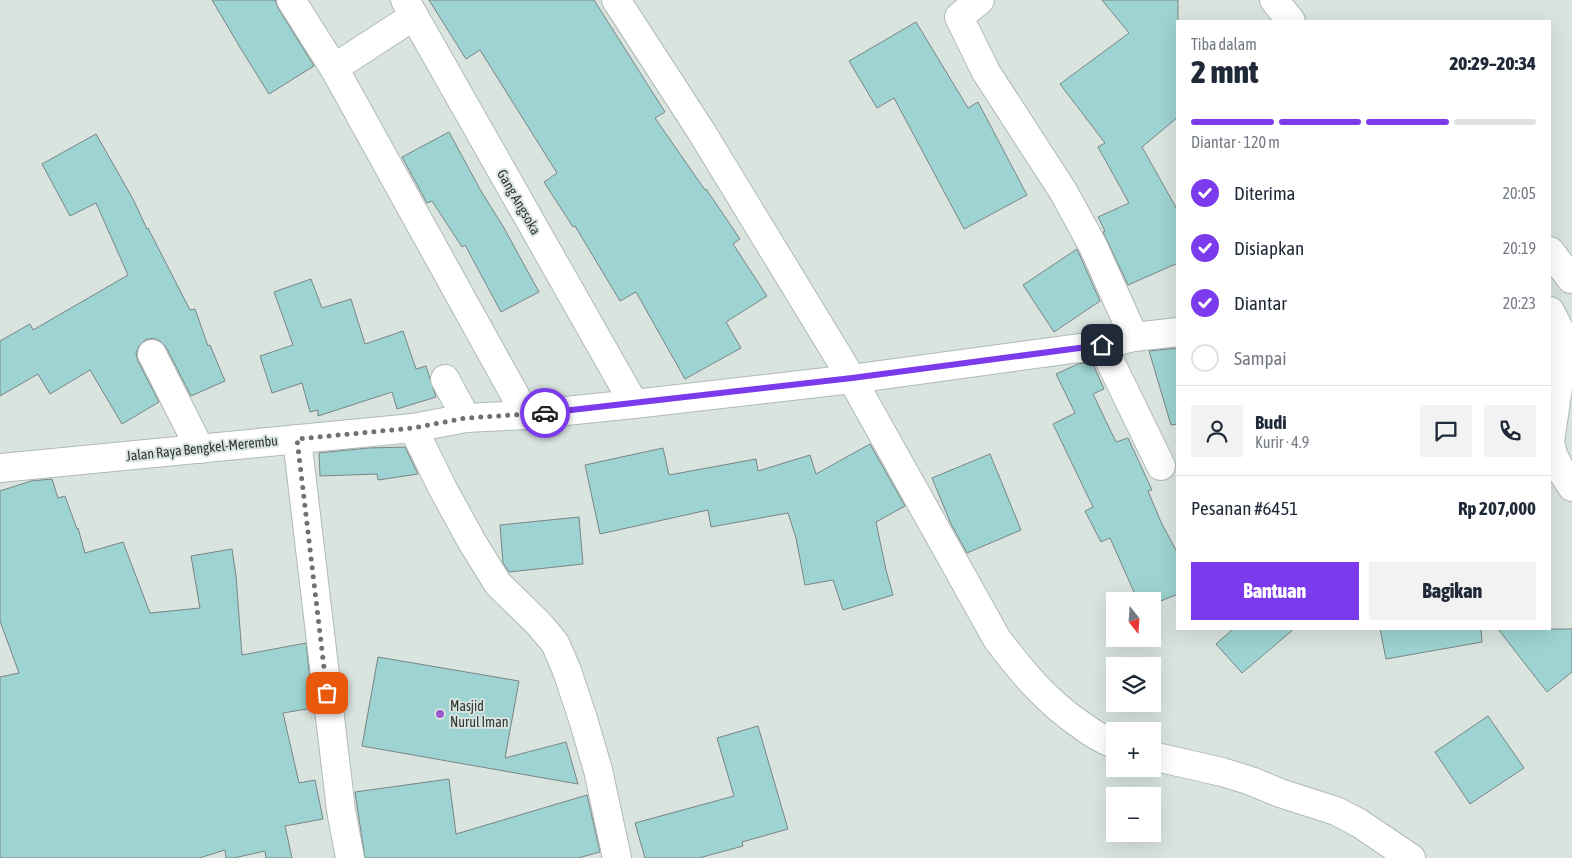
<!DOCTYPE html>
<html lang="id">
<head>
<meta charset="utf-8">
<style>
	:root { --surface:#fff; --page:#f2f2f3; --text:#1f2937; --muted:#747a83; --line:#e0e1e3; --accent:#7c3aed }
	body { margin:0; font-family:"Asap Condensed",sans-serif; background:var(--page); color:var(--text); height:100vh; display:flex; flex-direction:column; font-size:19px; white-space:nowrap }
	* { box-sizing:border-box; margin:0 }
	p { font-size:16px; color:var(--muted) }
	.icon { flex:none; width:28px; height:28px; fill:none; stroke:currentColor; stroke-width:2; stroke-linecap:round; stroke-linejoin:round }
	.map { position:relative; flex:1; overflow:hidden }
	.drawer { position:absolute; left:1176px; top:20px; width:375px; height:610px; display:flex; flex-direction:column; background:var(--surface); border-radius:0px; box-shadow:0 5px 20px #0002 }
	.drawer>* { flex:none }
	.needle { width:32px; rotate:163deg }
	.fabs { position:absolute; left:1106px; top:592px; display:grid; gap:10px }
	.fabs a { display:grid; place-items:center; width:55px; height:55px; border-radius:0px; background:var(--surface); box-shadow:0 5px 20px #0002; font-size:25px }
	.pin { position:absolute; display:grid; place-items:center; width:42px; height:42px; color:#fff; margin:-21px; border-radius:10px; box-shadow:0 2px 8px #0006 }
	.courier { position:absolute; display:grid; place-items:center; width:50px; height:50px; margin:-25px; border:4px solid #7c3aed; border-radius:50%; background:#fff; color:#222; box-shadow:0 1px 6px #0007 }
	.headline em { font-style:normal; font-weight:800 }
	.headline div { display:flex; flex-direction:column-reverse }
	.headline { display:flex; align-items:center; justify-content:space-between; height:85px; padding:0 15px }
	h1 { font-size:32px; font-weight:800; line-height:38px }
	.bar { display:grid; grid-template-columns:repeat(4,1fr); gap:8px 5px; align-content:center; height:60px; padding:0 15px }
	.bar i { height:6px; border-radius:4px; background:var(--line) }
	.bar .selected { background:var(--accent) }
	.bar p { grid-column:span 4 }
	.line { display:flex; align-items:center; gap:12px; padding:0 15px; border-top:1px solid var(--line) }
	.line div { flex:1 }
	.round { display:grid; place-items:center; flex:none; width:52px; height:52px; border-radius:0px; background:var(--page) }
	ol { padding:0 15px; list-style:none }
	li { display:flex; align-items:center; gap:15px; height:55px }
	li p { margin-inline-start:auto }
	li .icon { padding:5px; border-radius:50%; background:var(--accent); color:#fff; stroke-width:4 }
	li:last-child { color:var(--muted) }
	li i { width:28px; height:28px; border:2px solid var(--line); border-radius:50% }
	.cta { display:flex; gap:10px; margin-top:auto; padding:10px 15px }
	.cta a { flex:1; height:58px; border-radius:0px; background:var(--accent); color:#fff; font-size:20px; font-weight:800; line-height:58px; text-align:center }
	.cta a+a { background:var(--page); color:var(--text) }
	.map>svg:first-child { display:block }
	.building { fill:#9dd3d2; stroke:#7a8585 }
	.lines { fill:none; stroke-linecap:round; stroke-linejoin:round }
	.minor-casing { stroke:#b0bab5; stroke-width:30 }
	.minor { stroke:#fff; stroke-width:28 }
	.done { stroke:#6d7470; stroke-width:5; stroke-dasharray:0 9 }
	.route { stroke:#7c3aed; stroke-width:6 }
	.poi-dot { fill:#9d5acf; stroke:#d9e4df; stroke-width:2 }
	.labels { text-anchor:middle; stroke-width:4; stroke-linejoin:round; paint-order:stroke }
	.street-label { font-size:14px; fill:#333735; stroke:#d9e4df }
	.poi-label { font-size:14px; fill:#333735; stroke:#d9e4df; text-anchor:start }
</style>
</head>
<body>
<div class="map">
<svg width="1572" height="858" viewBox="0 0 1572 858">
	<rect width="100%" height="100%" fill="#d9e4df"/>
	<!-- building -->
	<g class="building">
		<path d="M212,0H275L278,8L314,66L269,94L241,49Z"/>
		<path d="M429,0H594L665,112L655,118L705,190L706,189L740,239L733,244L767,296L726,322L741,348L685,379L636,292L620,301L575,226L573,227L544,182L557,173L480,50L466,59Z"/>
		<path d="M1102,0H1178V117L1142,147L1178,211V263L1128,285L1103,232L1105,231L1098,217L1129,203L1098,147L1105,143L1060,84L1129,33Z"/>
		<path d="M916,22L968,108L978,102L1027,195L964,229L894,98L877,108L849,61Z"/>
		<path d="M449,132L481,191L504,228L539,292L501,312L465,245L462,247L432,201L427,203L402,157Z"/>
		<path d="M96,134L133,199L147,229L148,228L190,310L195,309L208,346L210,345L225,381L191,396L166,347L160,341L153,338L145,340L139,346L136,353L138,361L159,402L122,424L90,370L50,394L38,374L0,396V341L30,324L33,330L128,275L96,203L70,216L42,164Z"/>
		<path d="M1077,249L1100,301L1054,332L1023,285Z"/>
		<path d="M311,279L322,308L351,299L365,344L403,331L416,369L426,366L436,397L397,409L392,392L318,416V410L310,412L302,383L272,393L260,356L293,345L274,292Z"/>
		<path d="M1178,348V424L1171,425L1149,351Z"/>
		<path d="M1092,362L1104,389L1093,394L1116,442L1128,438L1152,490L1148,491L1161,522L1178,554V594L1161,601H1138L1110,538L1101,542L1085,511L1093,507L1053,424L1075,413L1056,374L1078,364Z"/>
		<path d="M870,444L905,506L876,522L886,570L893,595L843,610L833,580L805,585L796,538L788,513L711,527L708,510L600,534L585,465L663,448L669,475L756,459L758,471L810,455L816,474Z"/>
		<path d="M405,447L418,474L378,480L377,474L320,476L319,453L368,448Z"/>
		<path d="M990,454L1021,530L967,553L951,524L932,478Z"/>
		<path d="M52,479L58,498L65,496L77,529L78,528L85,553L123,542L150,613L200,608L191,556L232,549L236,576L242,655L306,643L313,708L283,713L299,783L315,780L323,819L285,826L292,858H266L265,851L234,858H226L225,850L199,858H0V677L19,673L0,621V491L31,481Z"/>
		<path d="M579,517L583,564L509,572L503,563L500,525Z"/>
		<path d="M1233,629H1294L1242,673L1216,644Z"/>
		<path d="M1380,629H1481L1482,642L1386,659Z"/>
		<path d="M1498,629H1572V672L1547,692Z"/>
		<path d="M378,657L519,681L505,758L566,742L578,784L362,746Z"/>
		<path d="M1488,716L1524,768L1470,804L1435,752Z"/>
		<path d="M758,726L788,829L742,842L743,846L699,858H645L635,823L734,796L717,738Z"/>
		<path d="M449,779L456,834L587,795L600,852L578,858H365L355,792Z"/>
	</g>
	<g class="lines">
		<defs>
			<g id="minor">
				<path d="M291,0L334,68L526,415"/>
				<path d="M405,0L634,404"/>
				<path d="M616,0L701,131L852,379L997,639C1022,672 1047,702 1081,725C1092,733 1102,740 1115,744"/>
				<path d="M980,0L959,17L986,72L1063,191L1093,246L1134,337"/>
				<path d="M1274,0L1291,21"/>
				<path d="M334,68L414,16"/>
				<path d="M1550,251L1571,279"/>
				<path d="M1550,311L1565,340L1550,442C1553,460 1562,472 1572,487"/>
				<path d="M1102,345L1161,466"/>
				<path d="M152,354L200,449"/>
				<path d="M445,379L466,418"/>
				<path d="M413,428L443,489L472,542L498,584L538,623L555,643L567,671L583,719L598,770L617,858"/>
				<path d="M297,439L341,810L350,858"/>
				<path d="M0,468L413,428L466,418L526,415L634,404L852,379L1102,345L1134,337L1178,332"/>
				<path d="M1152,756L1222,772L1251,781L1280,793L1336,811L1359,823L1411,858"/>
			</g>
		</defs>
		<!-- minor casing -->
		<use href="#minor" class="minor-casing"/>
		<!-- minor -->
		<use href="#minor" class="minor"/>
	</g>
	<g class="lines">
		<!-- done -->
		<path class="done" d="M327,693L297,439L413,428L466,418L545,413"/>
		<!-- route -->
		<path class="route" d="M545,413L852,378L1102,345"/>
	</g>
	<!-- markers -->
	<circle class="poi-dot" cx="440" cy="714" r="5"/>
	<g class="labels">
		<!-- street labels -->
		<g class="street-label">
			<text transform="translate(519 202) rotate(60)" y="5">Gang Angsoka</text>
			<text transform="translate(202 448) rotate(-6)" y="5">Jalan Raya Bengkel-Merembu</text>
		</g>
		<!-- poi labels -->
		<g class="poi-label">
			<text x="450" y="711">Masjid<tspan x="450" dy="16">Nurul Iman</tspan></text>
		</g>
	</g>
</svg>
<div class="fabs">
<a><svg class="needle" viewBox="-14 -14 28 28"><path d="M0-13l5 13h-10z" fill="#e53935"/><path d="M0 13l5-13h-10z" fill="#747a83"/></svg></a>
<a><svg class="icon" aria-label="layers" viewBox="0 0 24 24"><path d="M12 4l9 5-9 5-9-5zM3 14l9 5 9-5"/></svg></a>
<a>+</a>
<a>−</a>
</div>
<div class="pin" style="left:327px;top:693px;background:#ea580c"><svg class="icon" aria-label="bag" viewBox="0 0 24 24"><path d="M5 8h14l-1 12H6zM9 8a3 3 0 0 1 6 0"/></svg></div>
<div class="pin" style="left:1102px;top:345px;background:#1f2937"><svg class="icon" aria-label="home" viewBox="0 0 24 24"><path d="M3 11l9-7 9 7M6 9v11h12V9"/></svg></div>
<div class="courier" style="left:545px;top:413px"><svg class="icon" aria-label="car" viewBox="0 0 24 24"><path d="M5 17H2v-5l4-1 3-4h7l3 4 3 1v5h-3M9 17h6M6 11h13"/><circle cx="7" cy="17" r="2"/><circle cx="17" cy="17" r="2"/></svg></div>
<section class="drawer">
<div class="headline"><div><h1>2 mnt</h1><p>Tiba dalam</p></div><em>20:29–20:34</em></div>
<div class="bar"><i class="selected"></i><i class="selected"></i><i class="selected"></i><i></i><p>Diantar · 120 m</p></div>
<ol>
<li><svg class="icon" aria-label="check" viewBox="0 0 24 24"><path d="M5 12l5 5 9-10"/></svg>Diterima<p>20:05</p></li>
<li><svg class="icon" aria-label="check" viewBox="0 0 24 24"><path d="M5 12l5 5 9-10"/></svg>Disiapkan<p>20:19</p></li>
<li><svg class="icon" aria-label="check" viewBox="0 0 24 24"><path d="M5 12l5 5 9-10"/></svg>Diantar<p>20:23</p></li>
<li><i></i>Sampai</li>
</ol>
<div class="line" style="height:90px"><a class="round"><svg class="icon" aria-label="person" viewBox="0 0 24 24"><circle cx="12" cy="8" r="4"/><path d="M4 21q1-7 8-7t8 7"/></svg></a><div><b>Budi</b><p>Kurir · 4.9</p></div><a class="round"><svg class="icon" aria-label="chat" viewBox="0 0 24 24"><path d="M4 5h16v11H9l-5 4z"/></svg></a><a class="round"><svg class="icon" aria-label="phone" viewBox="0 0 24 24"><path d="M5 4h4l2 5-3 2q2 4 5 5l2-3 5 2v4C11 20 4 13 5 4z"/></svg></a></div>
<div class="line" style="height:65px"><div>Pesanan #6451</div><b>Rp 207,000</b></div>
<div class="cta"><a>Bantuan</a><a>Bagikan</a></div>
</section>
</div>
</body>
</html>
